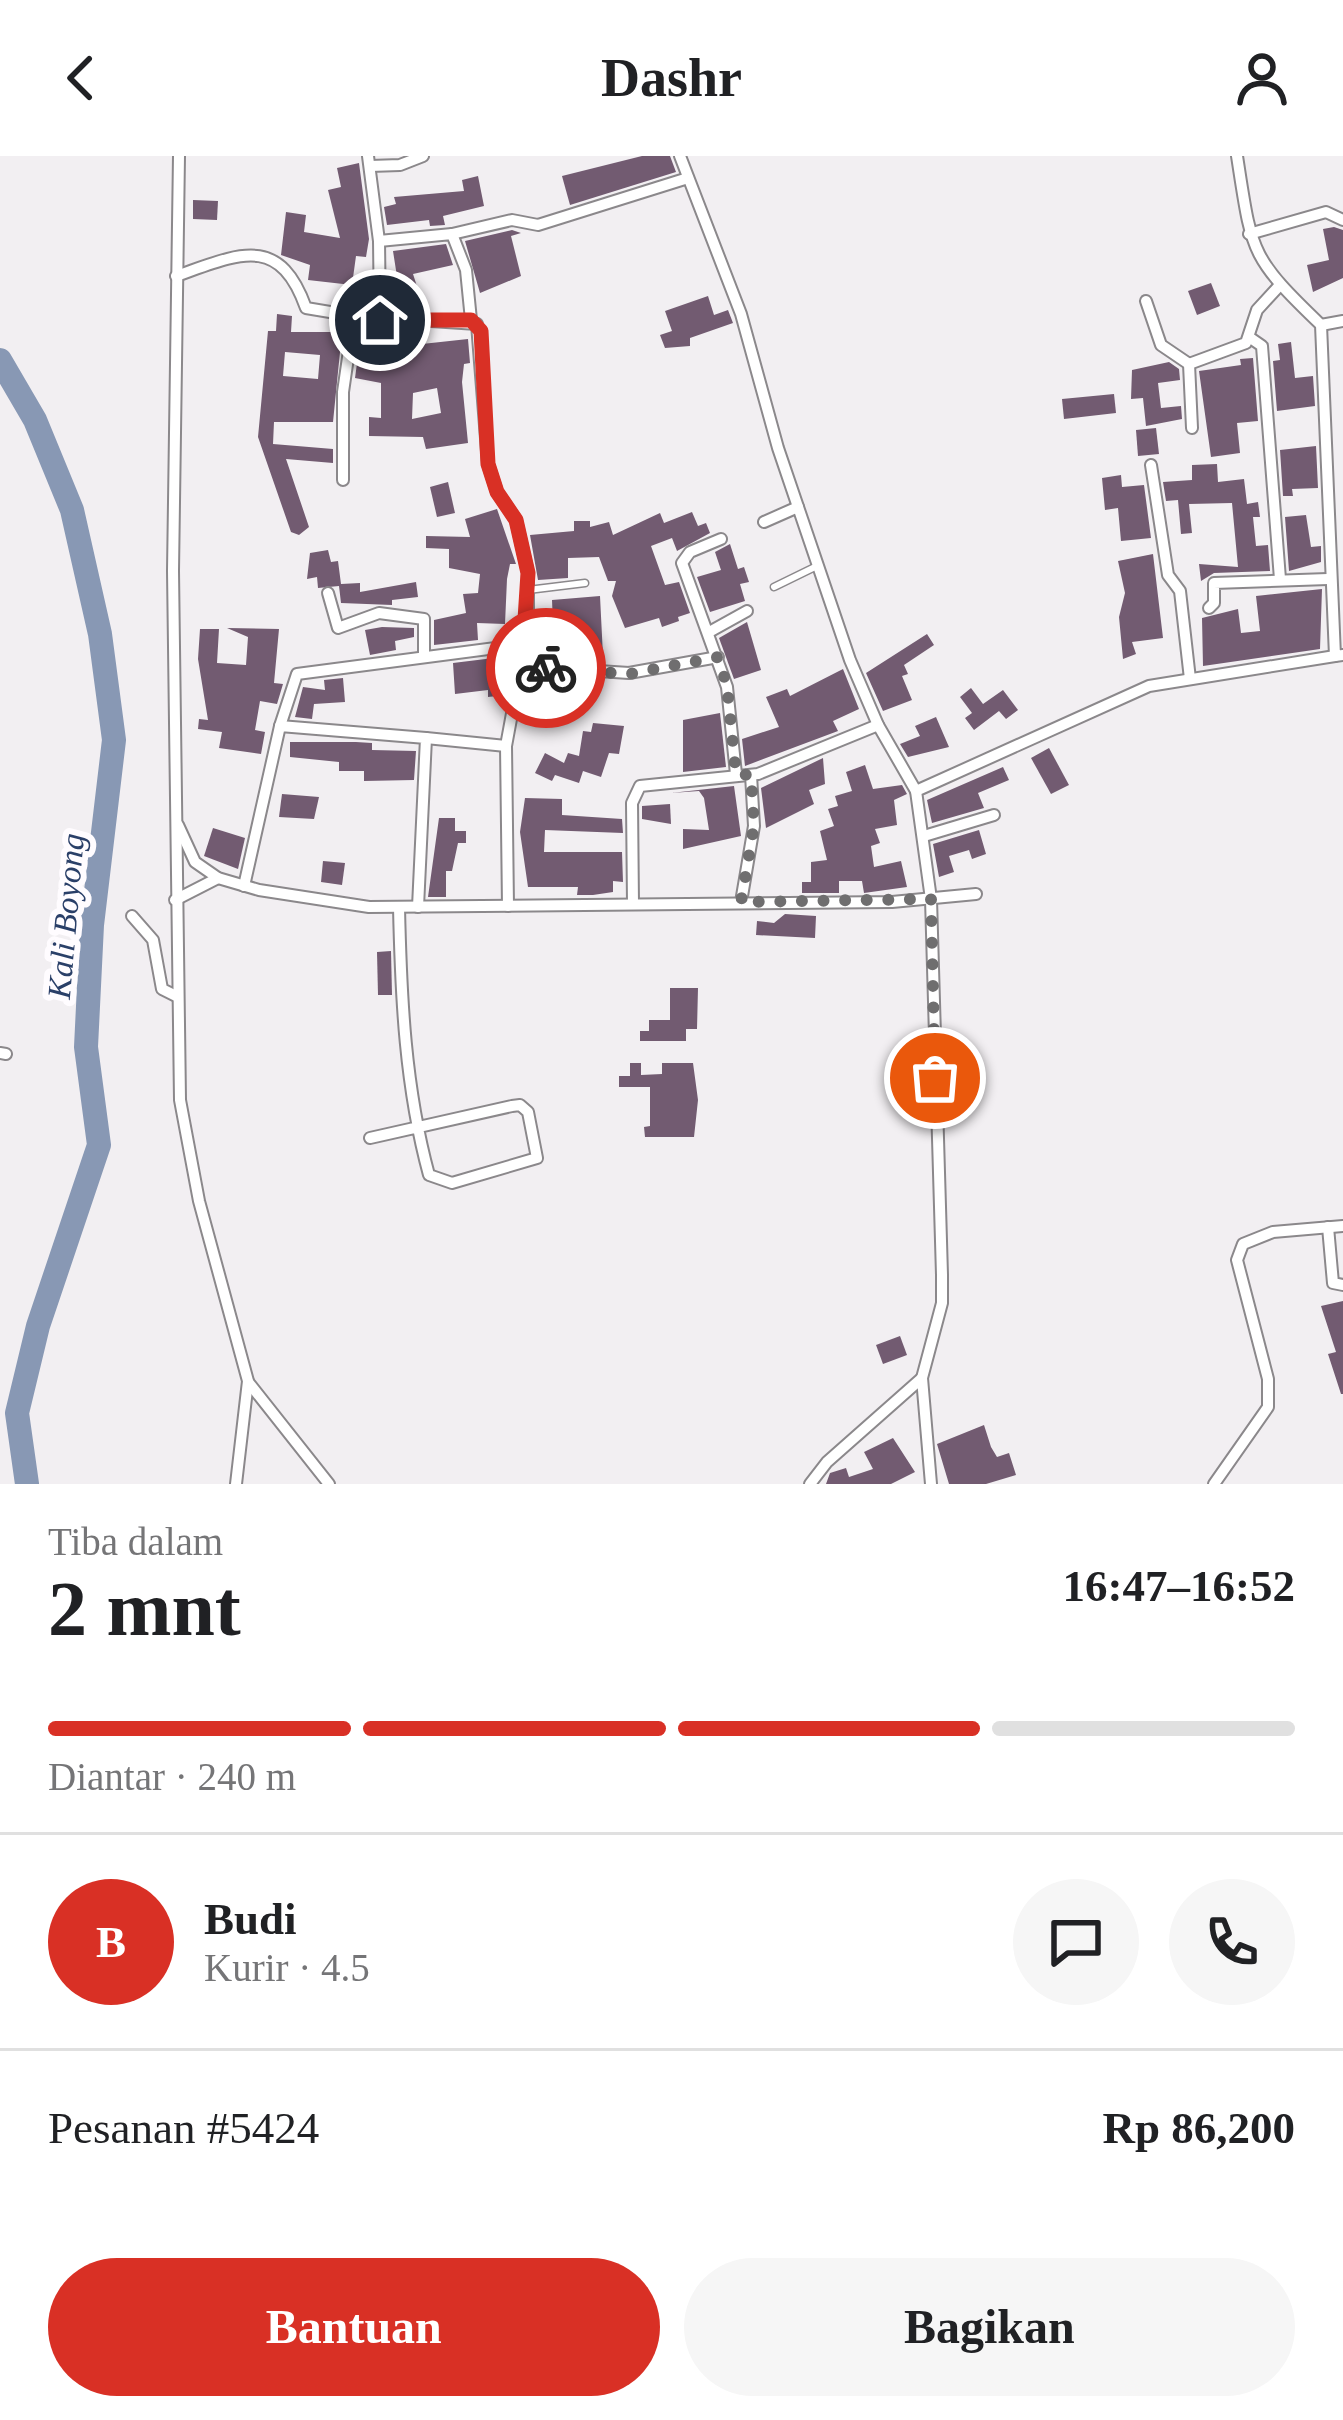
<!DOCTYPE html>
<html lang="id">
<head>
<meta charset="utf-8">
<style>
	:root { --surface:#fff; --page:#f6f6f6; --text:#202124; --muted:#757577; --line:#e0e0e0; --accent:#d93025 }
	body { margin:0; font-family:"Times New Roman",serif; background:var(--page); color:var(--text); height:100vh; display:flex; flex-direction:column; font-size:45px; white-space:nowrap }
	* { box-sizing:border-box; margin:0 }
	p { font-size:39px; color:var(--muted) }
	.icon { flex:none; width:66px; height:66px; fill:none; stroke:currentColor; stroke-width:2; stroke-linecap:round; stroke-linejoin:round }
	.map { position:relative; height:1328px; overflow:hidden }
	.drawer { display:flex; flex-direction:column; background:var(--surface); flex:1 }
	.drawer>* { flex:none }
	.pin { position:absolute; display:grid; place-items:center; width:102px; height:102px; color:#fff; margin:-51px; border:6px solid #fff; border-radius:50%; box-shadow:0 3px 12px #0007 }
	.courier { position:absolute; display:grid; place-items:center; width:120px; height:120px; margin:-60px; border:9px solid #d93025; border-radius:50%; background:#fff; color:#222; box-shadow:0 3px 15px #0007 }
	.headline em { font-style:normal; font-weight:700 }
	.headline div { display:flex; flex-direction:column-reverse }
	.headline { display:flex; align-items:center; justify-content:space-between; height:204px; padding:0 48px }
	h1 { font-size:78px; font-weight:700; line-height:90px }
	.bar { display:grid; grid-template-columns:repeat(4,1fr); gap:18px 12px; align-content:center; height:144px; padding:0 48px }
	.bar i { height:15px; border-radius:9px; background:var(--line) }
	.bar .current { background:var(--accent) }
	.bar p { grid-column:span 4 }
	.line { display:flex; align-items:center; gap:30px; padding:0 48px; border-top:3px solid var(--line) }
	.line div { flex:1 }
	.round { display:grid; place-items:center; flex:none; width:126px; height:126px; border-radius:63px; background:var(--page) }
	.cta { display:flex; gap:24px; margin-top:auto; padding:24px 48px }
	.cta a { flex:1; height:138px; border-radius:72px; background:var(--accent); color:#fff; font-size:48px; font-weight:700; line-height:138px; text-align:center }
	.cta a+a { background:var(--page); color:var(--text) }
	header { display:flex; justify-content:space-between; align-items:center; height:156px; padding:0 48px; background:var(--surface); font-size:54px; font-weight:700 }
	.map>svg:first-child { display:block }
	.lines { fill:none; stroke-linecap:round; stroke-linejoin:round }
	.river { stroke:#8898b4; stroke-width:24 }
	.building { fill:#725b71; fill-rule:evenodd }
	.lane-casing { stroke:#8b888b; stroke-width:9 }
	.street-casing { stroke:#8b888b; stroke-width:14 }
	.lane { stroke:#fff; stroke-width:6 }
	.street { stroke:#fff; stroke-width:10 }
	.done { stroke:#6f6e6f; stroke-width:12; stroke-dasharray:0 21.6 }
	.route { stroke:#d93025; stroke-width:15 }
	.labels { text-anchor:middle; stroke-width:12; stroke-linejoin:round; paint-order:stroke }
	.water-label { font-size:33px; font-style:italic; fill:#2a3f68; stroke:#fffcff }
</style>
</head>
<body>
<header><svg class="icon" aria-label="back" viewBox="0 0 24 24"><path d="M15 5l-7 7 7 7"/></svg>Dashr<svg class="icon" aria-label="person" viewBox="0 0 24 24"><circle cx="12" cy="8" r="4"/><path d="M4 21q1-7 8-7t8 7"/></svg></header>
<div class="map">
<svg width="1343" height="1328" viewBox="0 0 1343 1328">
	<rect width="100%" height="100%" fill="#f2eff2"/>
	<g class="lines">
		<!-- river -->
		<path class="river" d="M0,204L35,264L72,354L100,478L114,584L92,769L86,891L99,989L38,1170L17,1257L27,1328"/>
	</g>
	<!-- building -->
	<g class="building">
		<path d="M642,0H670L676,16L570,49L562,20Z"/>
		<path d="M359,7L369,83L366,101L356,100L352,129L308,124L310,109L281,99L286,56L306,59L304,76L340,82L328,34L341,31L337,12Z"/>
		<path d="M478,20L484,50L443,60L445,69L430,70L429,64L387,69L384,51L396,48L394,41L464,35L462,24Z"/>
		<path d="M193,44L218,45L217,64L193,63Z"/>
		<path d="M1334,71L1343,74V122L1313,136L1307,109L1329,104L1323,73Z"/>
		<path d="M512,74L521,77L511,80L521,120L480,137L465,85Z"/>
		<path d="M446,88L453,109L413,118L425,155L390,153V141L400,140L393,95Z"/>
		<path d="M1211,127L1220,150L1197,159L1188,135Z"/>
		<path d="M708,140L714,159L728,154L733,167L690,182V190L665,192L660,179L672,175L665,155Z"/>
		<path d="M277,158L292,160L291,176H342L333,266H274L273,288L333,293V307L286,303L309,371L299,379L291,376L258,281L268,175H276ZM285,196L320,199L318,223L283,220Z"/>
		<path d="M361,178L398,181L397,190L420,183L422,188L468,183L470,207L464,208L462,226L468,287L426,293L423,281L369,280V261L381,262V227L355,222ZM437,232L441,257L412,263L413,237Z"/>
		<path d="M1291,186L1295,222L1313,220L1315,250L1277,255L1273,205L1280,204L1278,188Z"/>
		<path d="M1253,202L1258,265L1237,267L1240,297L1211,301L1199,215L1241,209L1240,203Z"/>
		<path d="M1169,206L1179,213L1180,224L1158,227L1161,252L1181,250L1182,263L1146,270L1143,242L1131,243L1132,214Z"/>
		<path d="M1114,238L1116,257L1064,263L1062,243Z"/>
		<path d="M1156,272L1159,298L1138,300L1136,274Z"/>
		<path d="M1316,290L1318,332L1292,333L1293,340H1283L1280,294Z"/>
		<path d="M1217,308L1218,326L1244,323L1247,348L1258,346L1260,361H1253L1256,390L1268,389L1270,415L1214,417L1201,425L1199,408L1238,411L1232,347L1189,348L1192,377L1181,378L1178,344L1166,345L1163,326L1192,324V309Z"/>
		<path d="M1121,319L1122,331L1144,329L1151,382L1121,385L1118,352L1105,354L1102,322Z"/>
		<path d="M448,326L455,357L437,361L430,331Z"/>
		<path d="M497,353L516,408H510L507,423L505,468L477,467L478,484L434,489V464L466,457L463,438L478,437L480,418L449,412V393L426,392V380L470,381L465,363Z"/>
		<path d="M692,356L698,370L706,367L710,377L677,395L672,382L651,390L665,429L679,426L690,457L678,461L679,465L662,471L659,462L625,472L612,440L616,425H608L599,401L568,402V422L538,424L530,379L574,375V365H590V371L609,366L613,379L660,357L664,367Z"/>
		<path d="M1306,359L1311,391L1321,390V406L1289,415L1285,361Z"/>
		<path d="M730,388L738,413L744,411L749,426L740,428L745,445L710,456L697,421L721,414L715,396Z"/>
		<path d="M328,394L331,406L338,405L341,428L360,427V436L416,426L418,441L392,444V449L341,447L339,430L318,432L317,421L307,423L310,397Z"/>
		<path d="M1153,398L1163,482L1132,486L1136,498L1123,503L1119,461L1125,437L1118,405Z"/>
		<path d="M1322,433L1320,493L1203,510L1202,462L1238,453L1241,477L1260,475L1256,440Z"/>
		<path d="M600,440L603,500L563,502L556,497V485L540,486L539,476L550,475L553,468L552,444Z"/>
		<path d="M747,466L761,514L734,523L719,482Z"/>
		<path d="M382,471L414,472V481L395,485L396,494L370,499L365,474Z"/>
		<path d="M227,472L279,473L274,527L283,528L277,548L260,545L255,574L265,576L261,598L219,592L222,576L198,573L199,563L208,564L198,503L200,473H219L217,507L246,509L248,481Z"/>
		<path d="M927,478L934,489L904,509L908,518L902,520L912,544L883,555L866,517Z"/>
		<path d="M502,501L506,539L488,541V534L455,538L453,507Z"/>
		<path d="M843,513L859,553L833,565L838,575L745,610L742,583L779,571L766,541L787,533L790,540Z"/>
		<path d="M343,522L345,546L314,548L312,563L295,561L303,531L325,534L324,524Z"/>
		<path d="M536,523L596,525L595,542L572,540L571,556L548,554L549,543L534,542Z"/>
		<path d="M971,532L983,548L1003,534L1018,554L1006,563L999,555L974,574L965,562L972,557L960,541Z"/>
		<path d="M720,557L726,611L683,616V564Z"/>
		<path d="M936,561L949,591L908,601L900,588L920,580L915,570Z"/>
		<path d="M593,567L624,570L619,598L609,597L601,621L583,615L579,627L555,619L552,625L535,617L545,597L564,607L568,597L579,600L583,575L591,576Z"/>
		<path d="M290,586H356L372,587V594L416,595L414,624L364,625V615H339V606L290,601Z"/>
		<path d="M1049,592L1069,629L1051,638L1031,602Z"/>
		<path d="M823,602L825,628L809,634L814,648L766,672L761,632Z"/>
		<path d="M865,609L873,633L902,629L907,638L894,644L897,669L875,673L880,687L871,690L874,711L901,705L907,731L864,737L862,725H839V737H802V726H811V706L827,704L820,675L834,670L828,653L838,650L835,640L852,635L846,616Z"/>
		<path d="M1003,611L1009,624L978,637L984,652L932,667L927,644Z"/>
		<path d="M734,630L741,680L683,693V673L709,674L704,642L699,635L671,637Z"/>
		<path d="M282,638L319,641L314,663L279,661Z"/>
		<path d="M525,642L562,643V659L622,663L623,677L545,674L544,696H622L623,726L613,725V736L593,739H577L578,731H528L520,676Z"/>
		<path d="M670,648L671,668L642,663V650Z"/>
		<path d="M439,662H455V675H466V687H458L452,715H446V741H428Z"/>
		<path d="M213,672L245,682L238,713L204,700Z"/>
		<path d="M979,674L986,698L972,703L969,694L949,700L954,716L939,721L933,688Z"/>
		<path d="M323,705L345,707L342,729L321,726Z"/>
		<path d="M785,758L816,760L815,782L756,779L757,765L774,767Z"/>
		<path d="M391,795L392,839H378L377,796Z"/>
		<path d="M670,832H698L697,873H686V885H640V875H649V864H670Z"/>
		<path d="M630,907H641V919L662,918V907H693L698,944L694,981H645L644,971L650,970V931H619V920H630Z"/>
		<path d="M1343,1145V1238H1341L1328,1198L1336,1196L1321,1150Z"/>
		<path d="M900,1180L907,1199L883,1208L876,1189Z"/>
		<path d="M984,1269L991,1291L997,1301L1009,1297L1016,1319L986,1328H949L937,1288Z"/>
		<path d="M893,1282L915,1316L891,1328H826L830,1317L846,1312L849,1321L873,1313L864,1296Z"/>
	</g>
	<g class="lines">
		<defs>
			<g id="lane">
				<path d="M774,431L817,410"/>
				<path d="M528,434L585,427"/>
			</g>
			<g id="street">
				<path d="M179,0L173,415L180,944L199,1045L248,1225L236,1328"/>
				<path d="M368,0L379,85L380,164"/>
				<path d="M680,0L741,158L778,292L850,504L878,569L916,635"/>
				<path d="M1237,0C1252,96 1249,100 1321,169L1335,500L1343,499"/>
				<path d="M370,10L400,9L423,0"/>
				<path d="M452,78L512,64L538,69L688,22"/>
				<path d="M1249,78L1326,56L1343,64"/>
				<path d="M379,85L452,78L466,114L471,164"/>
				<path d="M176,120C237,99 279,76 306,152L354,160"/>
				<path d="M1146,145L1161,189L1189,208"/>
				<path d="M1321,169L1343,165"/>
				<path d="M1249,181L1262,190L1280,423"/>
				<path d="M1192,272L1189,208L1246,187L1257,154L1280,129"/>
				<path d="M1151,309L1168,419L1180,435L1190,523"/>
				<path d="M343,324V236L354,160L477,168L488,308L497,336L516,364L528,417V471L506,590L508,750"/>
				<path d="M764,366L798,351"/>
				<path d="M721,383L690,396L682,407L727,531L736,618"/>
				<path d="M328,437L338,472L379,457L424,463V501"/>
				<path d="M1209,452L1214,447V427L1328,423"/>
				<path d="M711,475L747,455"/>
				<path d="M522,510L629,517L718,501"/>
				<path d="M280,570L297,518L526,488"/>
				<path d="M426,582L506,590"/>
				<path d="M178,669L195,706L218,722L259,734L369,751L892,746L976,738"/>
				<path d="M924,680L994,659"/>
				<path d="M244,730L280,570L426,582L418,751"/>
				<path d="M175,744L218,722"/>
				<path d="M741,746L754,670L751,619"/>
				<path d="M633,748L632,647L640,630L758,618L878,569"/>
				<path d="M132,760L153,784L162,833L178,841"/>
				<path d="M0,897L6,898"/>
				<path d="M370,982L512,950L520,949L528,956L537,1002L452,1027L429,1019C405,931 401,842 399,751"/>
				<path d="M1328,1071L1333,1127L1343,1129"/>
				<path d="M249,1227L329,1328"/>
				<path d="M810,1328L827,1306L922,1222"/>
				<path d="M931,1328L922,1222L942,1147V1119L931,743L916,635L1149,530L1335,500"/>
				<path d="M1214,1328L1268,1251V1223L1237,1104L1243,1088L1273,1076L1343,1070"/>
			</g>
		</defs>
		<!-- lane casing -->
		<use href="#lane" class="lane-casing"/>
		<!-- street casing -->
		<use href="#street" class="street-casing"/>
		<!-- lane -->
		<use href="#lane" class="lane"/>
		<!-- street -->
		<use href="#street" class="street"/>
	</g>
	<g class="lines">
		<!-- done -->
		<path class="done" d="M546,512L629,518L718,501L727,530L736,618L751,619L754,670L741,746L931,743L935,922"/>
		<!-- route -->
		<path class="route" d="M380,164H471L481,175L488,308L497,336L516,364L528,417L522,510L546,512"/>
	</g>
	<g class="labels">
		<!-- water labels -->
		<g class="water-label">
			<text transform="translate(65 760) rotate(-85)" y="12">Kali Boyong</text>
		</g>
	</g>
</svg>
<div class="pin" style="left:935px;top:922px;background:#ea580c"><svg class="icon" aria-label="bag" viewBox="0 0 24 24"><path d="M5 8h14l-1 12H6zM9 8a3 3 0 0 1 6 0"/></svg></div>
<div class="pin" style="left:380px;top:164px;background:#1f2937"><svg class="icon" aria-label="home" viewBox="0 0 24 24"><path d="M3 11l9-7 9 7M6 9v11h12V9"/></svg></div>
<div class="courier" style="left:546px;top:512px"><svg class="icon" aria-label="bike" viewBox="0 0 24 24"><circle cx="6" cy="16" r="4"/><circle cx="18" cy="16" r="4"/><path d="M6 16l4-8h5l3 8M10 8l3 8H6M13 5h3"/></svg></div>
</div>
<section class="drawer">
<div class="headline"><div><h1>2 mnt</h1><p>Tiba dalam</p></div><em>16:47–16:52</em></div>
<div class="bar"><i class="current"></i><i class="current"></i><i class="current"></i><i></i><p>Diantar · 240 m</p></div>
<div class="line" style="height:216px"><b class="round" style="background:var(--accent);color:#fff">B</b><div><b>Budi</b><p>Kurir · 4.5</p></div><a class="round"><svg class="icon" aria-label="chat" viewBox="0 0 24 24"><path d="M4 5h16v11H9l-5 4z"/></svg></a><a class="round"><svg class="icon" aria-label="phone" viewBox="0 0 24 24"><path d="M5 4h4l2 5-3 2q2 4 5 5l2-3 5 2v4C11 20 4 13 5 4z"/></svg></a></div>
<div class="line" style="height:156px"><div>Pesanan #5424</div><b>Rp 86,200</b></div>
<div class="cta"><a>Bantuan</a><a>Bagikan</a></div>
</section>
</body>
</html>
